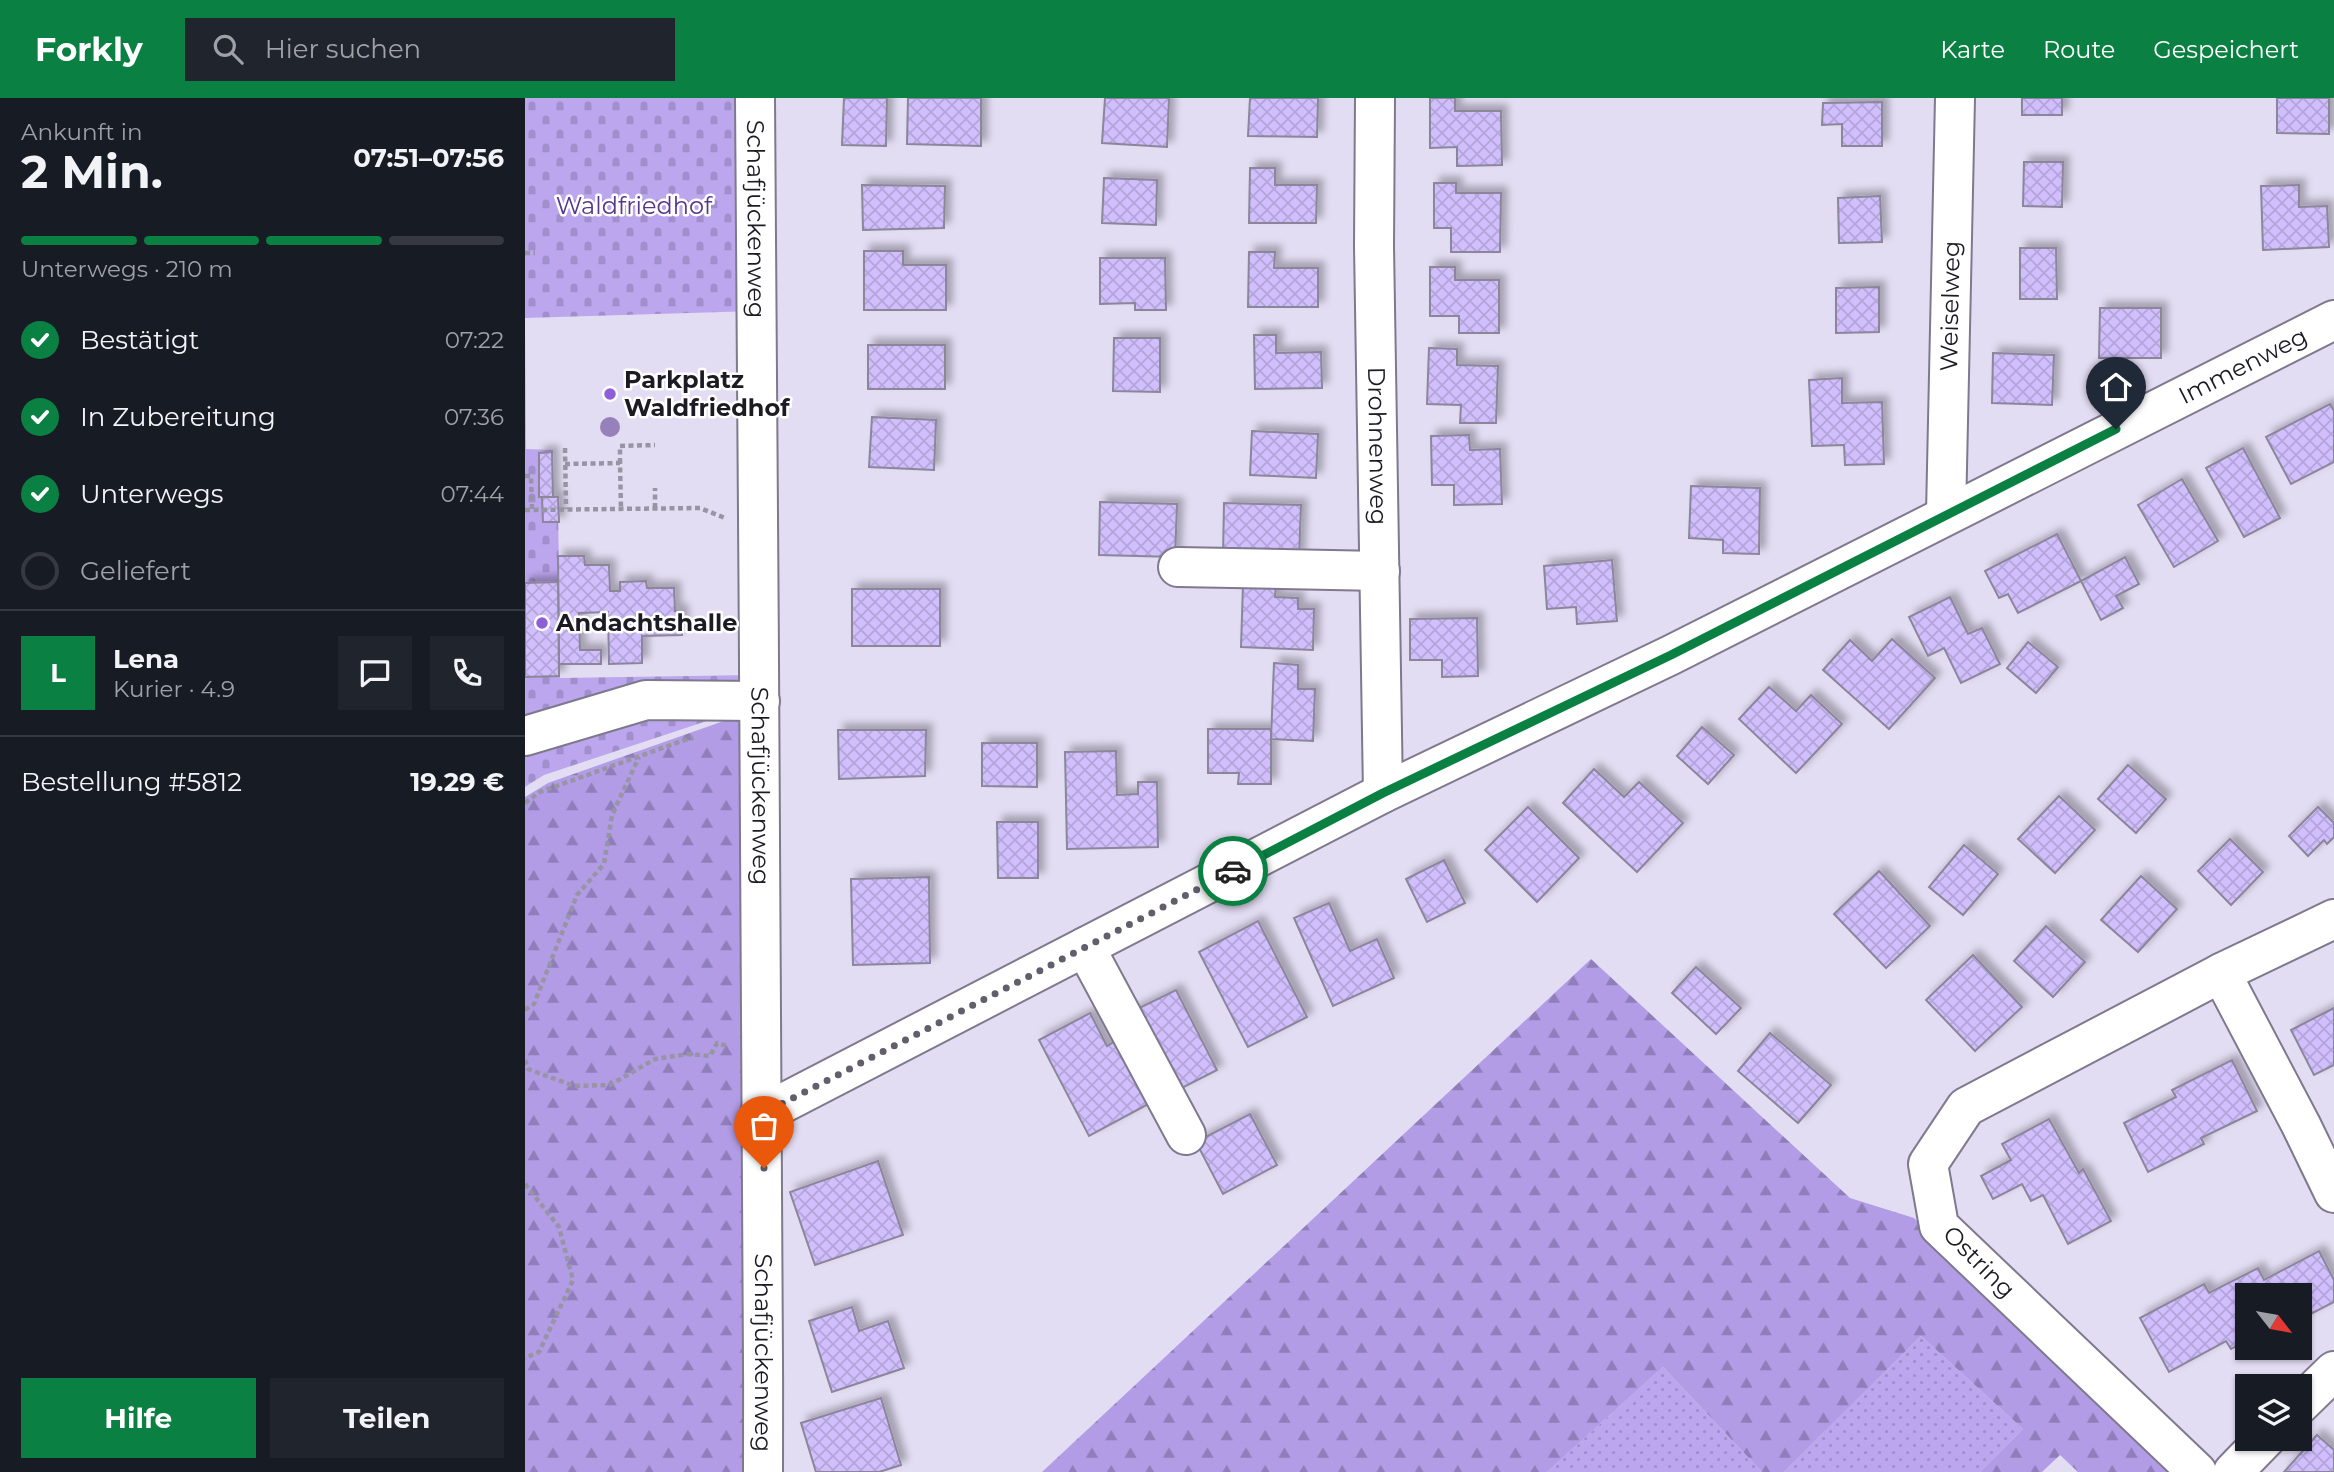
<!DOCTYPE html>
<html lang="de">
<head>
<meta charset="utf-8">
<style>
	:root { --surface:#171b24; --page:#20242c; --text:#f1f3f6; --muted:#9ea1a6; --line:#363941; --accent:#0b8043 }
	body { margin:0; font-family:Montserrat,sans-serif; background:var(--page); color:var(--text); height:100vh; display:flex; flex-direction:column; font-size:26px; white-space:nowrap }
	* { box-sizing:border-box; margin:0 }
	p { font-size:23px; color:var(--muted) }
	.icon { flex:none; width:38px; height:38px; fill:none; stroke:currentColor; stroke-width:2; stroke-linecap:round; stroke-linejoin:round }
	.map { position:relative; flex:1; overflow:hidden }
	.side { display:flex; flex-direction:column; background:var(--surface); width:525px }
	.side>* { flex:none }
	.needle { width:46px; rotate:121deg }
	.controls { position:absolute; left:1710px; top:1185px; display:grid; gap:14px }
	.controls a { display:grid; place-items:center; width:77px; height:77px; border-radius:0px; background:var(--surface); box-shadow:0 2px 5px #0004; font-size:35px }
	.pin { position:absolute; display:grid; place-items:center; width:60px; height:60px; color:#fff; margin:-72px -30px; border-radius:50% 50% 50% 0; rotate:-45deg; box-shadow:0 0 7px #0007 }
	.pin .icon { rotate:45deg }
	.courier { position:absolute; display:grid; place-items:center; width:70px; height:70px; margin:-35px; border:5px solid #0b8043; border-radius:50%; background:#fff; color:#222; box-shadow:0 2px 9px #0007 }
	.head em { font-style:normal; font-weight:700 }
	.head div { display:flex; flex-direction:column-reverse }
	.head { display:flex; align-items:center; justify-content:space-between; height:119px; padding:0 21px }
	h1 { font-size:46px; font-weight:700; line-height:52px }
	.bar { display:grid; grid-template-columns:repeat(4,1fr); gap:10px 7px; align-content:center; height:84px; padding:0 21px }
	.bar i { height:9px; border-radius:5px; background:var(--line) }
	.bar .active { background:var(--accent) }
	.bar p { grid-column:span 4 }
	.line { display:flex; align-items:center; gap:18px; padding:0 21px; border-top:2px solid var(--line) }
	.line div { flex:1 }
	.round { display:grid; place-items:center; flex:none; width:74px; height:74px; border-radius:0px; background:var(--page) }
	ol { padding:0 21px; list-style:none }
	li { display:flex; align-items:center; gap:21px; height:77px }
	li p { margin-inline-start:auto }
	li .icon { padding:7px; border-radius:50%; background:var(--accent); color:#fff; stroke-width:4 }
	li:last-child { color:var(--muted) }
	li i { width:38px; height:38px; border:4px solid var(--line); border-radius:50% }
	.cta { display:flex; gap:14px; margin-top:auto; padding:14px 21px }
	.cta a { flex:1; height:80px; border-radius:0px; background:var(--accent); color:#fff; font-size:28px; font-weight:700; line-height:80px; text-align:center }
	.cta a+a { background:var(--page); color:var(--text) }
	header { display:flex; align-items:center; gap:42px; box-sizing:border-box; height:98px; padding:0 35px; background:var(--accent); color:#fff }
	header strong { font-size:33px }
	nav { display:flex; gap:38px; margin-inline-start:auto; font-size:24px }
	.search { width:490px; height:63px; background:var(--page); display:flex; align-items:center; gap:18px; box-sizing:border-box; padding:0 24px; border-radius:0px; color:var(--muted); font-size:26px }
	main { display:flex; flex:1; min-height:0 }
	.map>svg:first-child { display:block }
	.grass { fill:url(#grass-dots) }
	.forest { fill:url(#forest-firs) }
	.cemetery { fill:url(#cemetery-stones) }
	.building { fill:url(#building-cross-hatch); stroke:#8b869a; stroke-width:2; filter:url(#shadow) }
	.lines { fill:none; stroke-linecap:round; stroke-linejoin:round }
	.minor-casing { stroke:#7e798c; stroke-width:42 }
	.path { stroke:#9894a4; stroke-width:4.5; stroke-dasharray:5 3.5; stroke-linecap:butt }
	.minor { stroke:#fff; stroke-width:38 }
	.tree { fill:#9681ba }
	.done { stroke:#625e6b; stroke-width:7; stroke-dasharray:0 12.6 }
	.route { stroke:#0b8043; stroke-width:9 }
	.poi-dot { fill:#8d60da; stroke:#fff; stroke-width:2.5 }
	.labels { text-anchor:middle; stroke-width:5; stroke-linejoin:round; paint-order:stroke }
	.park-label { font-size:24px; fill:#57368c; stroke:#fff }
	.street-label { font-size:24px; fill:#1c1a22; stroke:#fff }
	.poi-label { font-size:24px; font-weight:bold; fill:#1c1a22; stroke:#fff; text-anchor:start }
</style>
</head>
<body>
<header>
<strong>Forkly</strong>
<div class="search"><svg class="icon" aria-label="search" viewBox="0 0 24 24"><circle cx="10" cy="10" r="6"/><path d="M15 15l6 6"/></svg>Hier suchen</div>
<nav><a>Karte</a><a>Route</a><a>Gespeichert</a></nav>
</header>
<main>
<section class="side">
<div class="head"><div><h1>2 Min.</h1><p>Ankunft in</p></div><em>07:51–07:56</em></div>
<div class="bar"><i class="active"></i><i class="active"></i><i class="active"></i><i></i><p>Unterwegs · 210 m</p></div>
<ol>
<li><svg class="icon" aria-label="check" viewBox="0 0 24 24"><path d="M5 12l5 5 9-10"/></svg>Bestätigt<p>07:22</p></li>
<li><svg class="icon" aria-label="check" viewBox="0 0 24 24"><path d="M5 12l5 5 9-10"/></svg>In Zubereitung<p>07:36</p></li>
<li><svg class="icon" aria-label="check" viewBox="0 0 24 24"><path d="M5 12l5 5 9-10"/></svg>Unterwegs<p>07:44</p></li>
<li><i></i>Geliefert</li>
</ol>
<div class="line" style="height:126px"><b class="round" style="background:var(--accent);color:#fff">L</b><div><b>Lena</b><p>Kurier · 4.9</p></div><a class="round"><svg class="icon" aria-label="chat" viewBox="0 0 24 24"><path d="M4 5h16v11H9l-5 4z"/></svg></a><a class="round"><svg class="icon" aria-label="phone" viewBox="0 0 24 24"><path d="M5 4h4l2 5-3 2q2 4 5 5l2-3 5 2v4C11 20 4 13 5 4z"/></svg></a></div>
<div class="line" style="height:91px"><div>Bestellung #5812</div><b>19.29 €</b></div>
<div class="cta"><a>Hilfe</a><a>Teilen</a></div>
</section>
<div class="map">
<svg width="1809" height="1374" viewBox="0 0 1809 1374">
	<defs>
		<pattern id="grass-dots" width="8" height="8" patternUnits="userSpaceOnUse" patternTransform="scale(1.75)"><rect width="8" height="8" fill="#bca6ee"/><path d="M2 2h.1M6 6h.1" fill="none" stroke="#a18ecc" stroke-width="1.8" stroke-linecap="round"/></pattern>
		<pattern id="forest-firs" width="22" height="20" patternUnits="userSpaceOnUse" patternTransform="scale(1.75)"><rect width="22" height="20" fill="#b29ce6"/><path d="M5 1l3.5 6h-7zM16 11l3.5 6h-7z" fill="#907eba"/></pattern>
		<pattern id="cemetery-stones" width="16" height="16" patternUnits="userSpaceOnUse" patternTransform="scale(1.75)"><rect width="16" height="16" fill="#bca6ee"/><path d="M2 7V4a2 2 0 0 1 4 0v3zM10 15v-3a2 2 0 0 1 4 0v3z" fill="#a18ecc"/></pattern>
		<pattern id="building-cross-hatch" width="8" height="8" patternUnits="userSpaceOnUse" patternTransform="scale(1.75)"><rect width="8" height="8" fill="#d1bffd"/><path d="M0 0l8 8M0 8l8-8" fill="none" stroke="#b3a4d9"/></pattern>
		<filter id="shadow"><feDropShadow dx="6" dy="-6" stdDeviation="3.5" flood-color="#0004"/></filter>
	</defs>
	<rect width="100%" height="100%" fill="#e3ddf3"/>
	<!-- grass -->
	<g class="grass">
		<path d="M1396,1238L1498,1331L1455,1374H1259Z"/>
		<path d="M1138,1269L1237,1374H1022Z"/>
	</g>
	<!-- forest -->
	<g class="forest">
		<path d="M227,613L223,1374H0V699L23,685Z"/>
		<path d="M1066,861L1325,1100L1389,1120L1649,1374H1553L1535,1357L1517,1374H1455L1498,1331L1396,1238L1259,1374H1237L1138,1269L1022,1374H517Z"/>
	</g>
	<!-- cemetery -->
	<path class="cemetery" d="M0,0H230V213L0,220L1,351L28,352V398H33L35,580L227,577V608L19,677L0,689V579L34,578L33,484L0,485Z"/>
	<!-- building -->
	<g class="building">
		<path d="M319,0H362L361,48L317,47Z"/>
		<path d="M383,0H456V48L382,46Z"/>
		<path d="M580,0H644L642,49L577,45Z"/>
		<path d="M725,0H793L792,39L723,38Z"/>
		<path d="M905,0H930V13H976L977,67L932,68V49L905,50Z"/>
		<rect x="1497" y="0" width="40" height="17"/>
		<path d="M1752,0H1804V36L1752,35Z"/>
		<path d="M1357,4V48H1317V26L1297,27L1298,5Z"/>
		<path d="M1499,64H1538L1537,109L1498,108Z"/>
		<path d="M725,70H750V87H792L791,125H724Z"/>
		<path d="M579,80L632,82L631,127L577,125Z"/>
		<path d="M909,85H931V95H976L975,154H926V130H909Z"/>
		<path d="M337,87L420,88L419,130L338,132Z"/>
		<path d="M1774,87V109L1802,108L1804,149L1738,152L1736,88Z"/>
		<path d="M1355,98L1357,144L1314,145L1313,100Z"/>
		<path d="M1495,150H1531L1532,201H1495Z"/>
		<path d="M339,153H378V167H421V212H339Z"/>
		<path d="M724,154H750L749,170H793V209H723Z"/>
		<path d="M575,160H640L641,212H610V205L575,206Z"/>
		<path d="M905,169H930V182H974V235H934V218H905Z"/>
		<path d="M1354,189V234L1311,235V190Z"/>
		<path d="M1575,210H1636V260H1574Z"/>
		<path d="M729,237H751V255L796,254L797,290L730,291Z"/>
		<path d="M589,240H635V294L588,293Z"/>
		<rect x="343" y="247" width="77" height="44"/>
		<path d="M904,250L932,251V267L973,268L971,325H935L936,307L902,306Z"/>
		<path d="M1468,255L1529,257L1527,307L1467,305Z"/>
		<path d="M1317,280V305L1357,304L1359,366L1320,367L1319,347L1287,348L1284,282Z"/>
		<path d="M1805,306L1809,313V364L1766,386L1741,339Z"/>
		<path d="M347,319L411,322L409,372L344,369Z"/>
		<path d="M727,333L793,336L791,380L725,377Z"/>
		<path d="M944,337L945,352L975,351L977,406L929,407V387H907L906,338Z"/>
		<path d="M1718,350L1755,420L1719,439L1681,370Z"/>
		<path d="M27,354L28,399H14V355Z"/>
		<path d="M1657,381L1693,443L1649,469L1613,407Z"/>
		<path d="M1166,388L1235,390L1234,456L1198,455V442L1164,440Z"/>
		<path d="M17,399H33L34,424H18Z"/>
		<path d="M575,404L652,406L650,459L574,457Z"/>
		<path d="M699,405L776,407L774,460L698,458Z"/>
		<path d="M1532,436L1556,483L1493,515L1483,496L1474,500L1460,473Z"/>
		<path d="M33,458H59L60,467H84L85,493H95V484L121,483L122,490H149L150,513H157V537L117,538V565L84,566L83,514L54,515L55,552H76V566H34Z"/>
		<path d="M1600,459L1614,486L1591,498L1598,510L1576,522L1556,483Z"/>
		<path d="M1087,462L1092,523L1052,526L1051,509L1022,511L1019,468Z"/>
		<path d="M33,484L34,578L0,579V485Z"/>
		<path d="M718,486L751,487L750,499L773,500V511H789L788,552L716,549Z"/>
		<rect x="327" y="491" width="88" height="57"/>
		<path d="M1425,499L1443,536L1457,530L1475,566L1436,585L1419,550L1403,558L1384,519Z"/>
		<path d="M952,520L953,578L917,579V562H885V521Z"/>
		<path d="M1367,541L1410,580L1364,631L1298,572L1325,542L1347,563Z"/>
		<path d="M1503,544L1533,569L1511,595L1482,570Z"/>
		<path d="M749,565L773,567V591H790L788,643L746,641Z"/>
		<path d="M1244,589L1271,613L1286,597L1317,626L1271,675L1214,621Z"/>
		<path d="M1177,629L1209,657L1183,686L1152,658Z"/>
		<path d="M683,631H746V686H713L714,675H683Z"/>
		<path d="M313,632H401L400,678L314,681Z"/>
		<path d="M457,645H512V689L457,688Z"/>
		<path d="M591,653L592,697L613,696V684H632L633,749L542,751L540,654Z"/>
		<path d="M1603,667L1641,701L1611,735L1573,701Z"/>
		<path d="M1069,671L1099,699L1114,684L1158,725L1112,774L1038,705Z"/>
		<path d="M1534,698L1570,732L1530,775L1493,741Z"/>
		<path d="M1003,709L1054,760L1012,804L960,752Z"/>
		<path d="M1793,709L1809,725V739L1802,746L1799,742L1783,758L1764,738Z"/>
		<path d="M472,724H513V780H473Z"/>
		<path d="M1705,741L1738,774L1706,807L1673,773Z"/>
		<path d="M1439,747L1473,776L1438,817L1404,789Z"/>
		<path d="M919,762L940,805L902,824L881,781Z"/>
		<path d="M1354,773L1405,828L1361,870L1309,816Z"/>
		<path d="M1616,778L1652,811L1613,854L1576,822Z"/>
		<path d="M404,779L405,865L328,867L326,781Z"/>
		<path d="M804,805L825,853L852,841L869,880L808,908L769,820Z"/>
		<path d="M733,823L782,919L723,949L674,854Z"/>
		<path d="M1521,828L1560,864L1528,899L1489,863Z"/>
		<path d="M1448,857L1497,909L1450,953L1401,902Z"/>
		<path d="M1171,869L1216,910L1191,936L1147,895Z"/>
		<path d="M651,892L692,972L645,996L604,915Z"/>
		<path d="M1809,910V967L1789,977L1766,932Z"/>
		<path d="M565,915L582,948L594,941L627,1004L564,1038L514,942Z"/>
		<path d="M1245,935L1306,987L1273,1025L1213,973Z"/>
		<path d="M1707,962L1732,1013L1676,1040L1679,1046L1623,1074L1599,1025L1651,999L1647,992Z"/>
		<path d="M725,1016L752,1067L698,1096L671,1044Z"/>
		<path d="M1524,1021L1554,1075L1558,1071L1586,1123L1543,1146L1518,1097L1506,1103L1497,1086L1468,1101L1456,1078L1486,1062L1477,1046Z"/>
		<path d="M353,1063L378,1137L290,1167L265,1094Z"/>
		<path d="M1794,1153L1809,1182V1204L1774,1222V1197H1722V1242L1706,1251L1701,1243L1644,1274L1615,1220L1679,1186L1684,1195L1733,1170L1739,1182Z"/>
		<path d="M327,1209L334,1233L363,1223L379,1270L307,1294L284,1223Z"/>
		<path d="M356,1300L376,1367L354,1374H291L276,1325Z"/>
		<path d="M1792,1337L1809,1352V1374H1759Z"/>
	</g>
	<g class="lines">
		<defs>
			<g id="minor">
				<path id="s1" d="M230,0C232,458 239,916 238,1374"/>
				<path id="s2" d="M850,0L849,148L858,695"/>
				<path id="s3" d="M1421,416L1430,0"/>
				<path d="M653,469L855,473"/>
				<path d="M0,638L121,602L235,603"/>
				<path d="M560,849L661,1037"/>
				<path d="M1696,875L1776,1027L1809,1095"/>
				<path id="s4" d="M239,1015L858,695L1146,557L1809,222"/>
				<path d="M1774,1307L1809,1273"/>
				<path d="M1672,1374L1414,1128L1403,1066L1441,1009L1696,875L1809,821"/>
				<path d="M1708,1374L1741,1340"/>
			</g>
		</defs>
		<!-- minor casing -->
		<use href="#minor" class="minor-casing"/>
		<!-- path -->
		<g class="path">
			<path d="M0,155H10"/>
			<path d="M40,350L41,411"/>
			<path d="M95,365V348L130,347"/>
			<path d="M40,366L95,365L96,411"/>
			<path d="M0,378H6L7,411"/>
			<path d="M130,410V390"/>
			<path d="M0,412L175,410L200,420"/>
			<path d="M0,705L15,694L168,639"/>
			<path d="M0,912L9,906L52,797L79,766L87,717L114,659"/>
			<path d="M0,962L3,971L49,988L85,987L130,961L164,956L185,958L192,945L202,948"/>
			<path d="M0,1086L34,1129L48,1182L14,1254L0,1260"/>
		</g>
		<!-- minor -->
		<use href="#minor" class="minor"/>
	</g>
	<!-- trees -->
	<circle class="tree" cx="85" cy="329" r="10"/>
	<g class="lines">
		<!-- done -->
		<path class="done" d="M239,1070V1015L708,773"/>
		<!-- route -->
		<path class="route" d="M708,773L858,695L1146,557L1591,331"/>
	</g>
	<!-- markers -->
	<g class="poi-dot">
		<circle cx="85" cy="296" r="7"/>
		<circle cx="17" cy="525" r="7"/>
	</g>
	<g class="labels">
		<!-- park labels -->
		<g class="park-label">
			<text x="109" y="116">Waldfriedhof</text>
		</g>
		<!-- street labels -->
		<g class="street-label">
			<text dy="8" stroke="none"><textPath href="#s1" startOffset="121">Schafjückenweg</textPath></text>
			<text dy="8" stroke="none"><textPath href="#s3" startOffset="208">Weiselweg</textPath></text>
			<text dy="8" stroke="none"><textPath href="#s4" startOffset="1657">Immenweg</textPath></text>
			<text dy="8" stroke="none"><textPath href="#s2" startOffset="348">Drohnenweg</textPath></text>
			<text dy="8" stroke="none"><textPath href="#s1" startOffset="688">Schafjückenweg</textPath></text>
			<text transform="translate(1454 1164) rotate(45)" y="8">Ostring</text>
			<text dy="8" stroke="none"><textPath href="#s1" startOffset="1255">Schafjückenweg</textPath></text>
		</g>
		<!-- poi labels -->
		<g class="poi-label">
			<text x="99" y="290">Parkplatz<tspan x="99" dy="28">Waldfriedhof</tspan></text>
			<text x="31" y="533">Andachtshalle</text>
		</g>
	</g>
</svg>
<div class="controls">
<a><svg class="needle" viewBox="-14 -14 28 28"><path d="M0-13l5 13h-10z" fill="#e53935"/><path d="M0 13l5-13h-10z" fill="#9ea1a6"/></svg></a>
<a><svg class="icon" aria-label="layers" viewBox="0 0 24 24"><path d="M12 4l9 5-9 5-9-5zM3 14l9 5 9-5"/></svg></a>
</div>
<div class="pin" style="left:239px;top:1070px;background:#ea580c"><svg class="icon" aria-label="bag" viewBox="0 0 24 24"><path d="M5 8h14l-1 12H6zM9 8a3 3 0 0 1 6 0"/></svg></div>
<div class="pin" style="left:1591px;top:331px;background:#1f2937"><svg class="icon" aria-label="home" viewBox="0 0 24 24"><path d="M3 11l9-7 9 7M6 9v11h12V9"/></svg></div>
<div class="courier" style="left:708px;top:773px"><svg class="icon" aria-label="car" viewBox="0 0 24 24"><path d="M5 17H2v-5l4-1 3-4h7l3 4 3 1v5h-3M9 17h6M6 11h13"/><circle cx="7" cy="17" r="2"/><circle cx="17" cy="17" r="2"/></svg></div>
</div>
</main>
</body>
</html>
